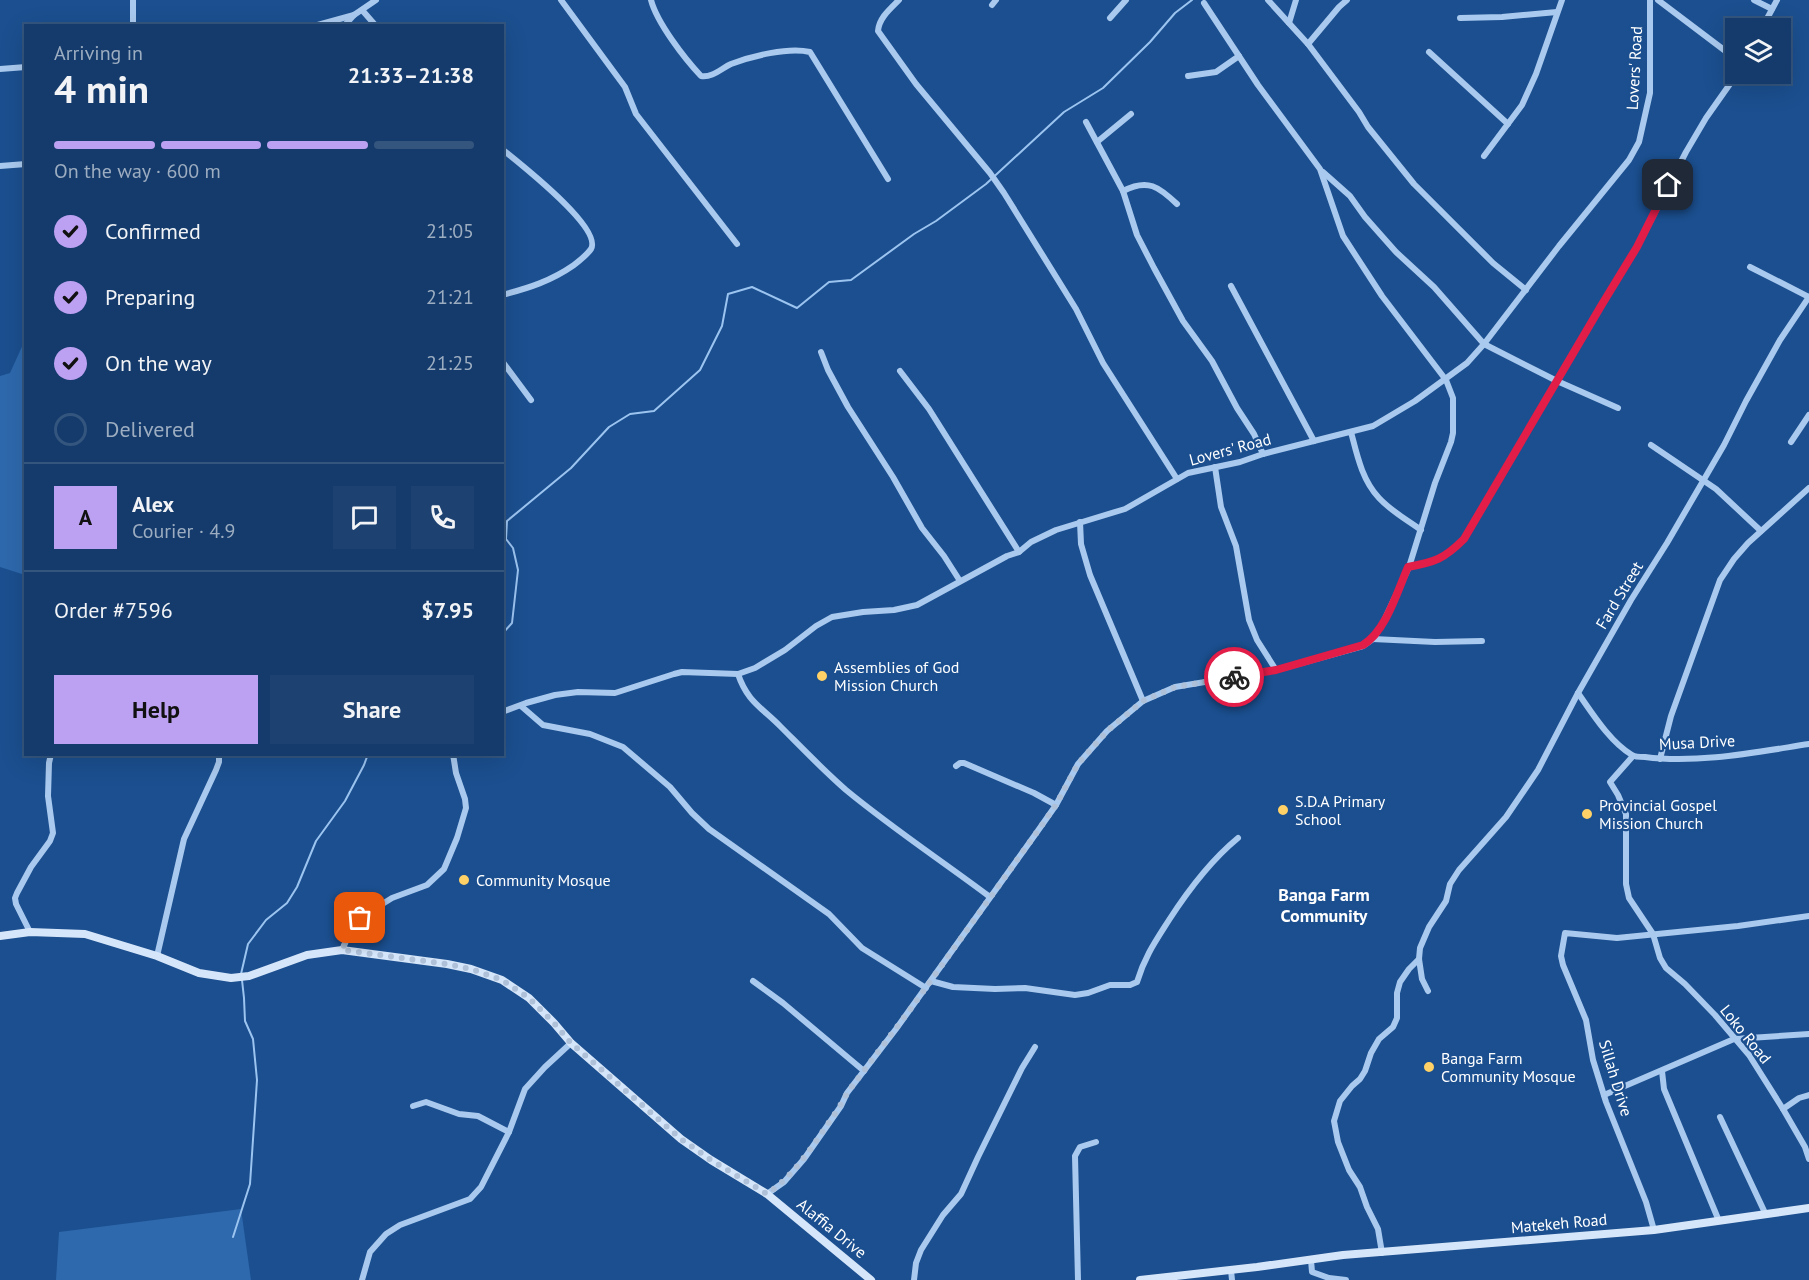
<!DOCTYPE html>
<html lang="en">
<head>
<meta charset="utf-8">
<style>
	:root { --surface:#143b6b; --page:#1d4271; --text:#f1f3f6; --muted:#9dadc1; --line:#33557e; --accent:#bca0f2 }
	body { margin:0; font-family:"PT Sans",sans-serif; background:var(--page); color:var(--text); height:100vh; display:flex; flex-direction:column; font-size:22px; white-space:nowrap }
	* { box-sizing:border-box; margin:0 }
	p { font-size:20px; color:var(--muted) }
	.icon { flex:none; width:33px; height:33px; fill:none; stroke:currentColor; stroke-width:2; stroke-linecap:round; stroke-linejoin:round }
	.map { position:relative; flex:1; overflow:hidden }
	.details { position:absolute; left:24px; top:24px; width:480px; height:732px; display:flex; flex-direction:column; background:var(--surface); border-radius:0px; box-shadow:0 6px 24px #0002,0 0 0 2px var(--line) }
	.details>* { flex:none }
	.controls { position:absolute; left:1725px; top:18px; display:grid; gap:12px }
	.controls a { display:grid; place-items:center; width:66px; height:66px; border-radius:0px; background:var(--surface); box-shadow:0 6px 24px #0002,0 0 0 2px var(--line); font-size:30px }
	.pin { position:absolute; display:grid; place-items:center; width:51px; height:51px; color:#fff; margin:-26px; border-radius:12px; box-shadow:0 3px 9px #0006 }
	.courier { position:absolute; display:grid; place-items:center; width:60px; height:60px; margin:-30px; border:4px solid #e11d48; border-radius:50%; background:#fff; color:#222; box-shadow:0 2px 8px #0007 }
	.headline em { font-style:normal; font-weight:800 }
	.headline div { display:flex; flex-direction:column-reverse }
	.headline { display:flex; align-items:center; justify-content:space-between; height:102px; padding:0 30px }
	h1 { font-size:39px; font-weight:800; line-height:45px }
	.bar { display:grid; grid-template-columns:repeat(4,1fr); gap:9px 6px; align-content:center; height:72px; padding:0 30px }
	.bar i { height:8px; border-radius:4px; background:var(--line) }
	.bar .on { background:var(--accent) }
	.bar p { grid-column:span 4 }
	.line { display:flex; align-items:center; gap:15px; padding:0 30px; border-top:2px solid var(--line) }
	.line div { flex:1 }
	.round { display:grid; place-items:center; flex:none; width:63px; height:63px; border-radius:0px; background:var(--page) }
	ol { padding:0 30px; list-style:none }
	li { display:flex; align-items:center; gap:18px; height:66px }
	li p { margin-inline-start:auto }
	li .icon { padding:6px; border-radius:50%; background:var(--accent); color:#111; stroke-width:4 }
	li:last-child { color:var(--muted) }
	li i { width:33px; height:33px; border:3px solid var(--line); border-radius:50% }
	.cta { display:flex; gap:12px; margin-top:auto; padding:12px 30px }
	.cta a { flex:1; height:69px; border-radius:0px; background:var(--accent); color:#111; font-size:24px; font-weight:800; line-height:69px; text-align:center }
	.cta a+a { background:var(--page); color:var(--text) }
	.map>svg:first-child { display:block }
	.green { fill:#2e69ad }
	.lines { fill:none; stroke-linecap:round; stroke-linejoin:round }
	.stream { stroke:#9cc4f0; stroke-width:2 }
	.street { stroke:#a9c9ee; stroke-width:6 }
	.secondary { stroke:#d6e6fa; stroke-width:8 }
	.done { stroke:#afc1d8; stroke-width:6; stroke-dasharray:0 10.8 }
	.route { stroke:#e11d48; stroke-width:8 }
	.poi-dot { fill:#ffd166; stroke:#1b4f8f; stroke-width:2 }
	.labels { text-anchor:middle; stroke-width:4.5; stroke-linejoin:round; paint-order:stroke }
	.street-label { font-size:16px; fill:#fff; stroke:#1b4f8f }
	.poi-label { font-size:16px; fill:#fff; stroke:#1b4f8f; text-anchor:start }
	.neighbourhood-label { font-size:18px; font-weight:bold; fill:#fff; stroke:#1b4f8f }
</style>
</head>
<body>
<div class="map">
<svg width="1809" height="1280" viewBox="0 0 1809 1280">
	<rect width="100%" height="100%" fill="#1b4f8f"/>
	<!-- green -->
	<g class="green">
		<path d="M25,340V575L0,567V376L10,373Z"/>
		<path d="M241,1209L251,1280H56L59,1232Z"/>
	</g>
	<g class="lines">
		<!-- stream -->
		<g class="stream">
			<path d="M502,634L512,623L518,570L513,548L506,539L507,521L571,468L609,427L630,414L654,411L700,370L722,326L728,294L752,287L797,308L829,282L851,280L914,234L936,221L986,184L1064,112L1103,88L1150,42L1175,13L1192,0"/>
			<path d="M241,974L248,944L266,920L287,903L297,887L316,841L345,801L364,765L368,754"/>
			<path d="M233,1237L250,1184L257,1080L253,1039L245,1021L244,998L242,980"/>
		</g>
		<!-- street -->
		<g class="street">
			<path d="M561,0L625,87L636,114L737,244"/>
			<path d="M651,0C657,23 685,59 701,76C712,78 722,68 731,64C752,56 788,47 810,52L888,179"/>
			<path d="M899,0C890,9 879,18 878,31L916,84L990,173L1004,193L1076,309L1103,363L1177,479"/>
			<path d="M1268,0L1308,44L1359,112L1368,127L1414,184L1493,263L1526,290"/>
			<path d="M1658,0L1736,59"/>
			<path d="M1754,0L1772,9"/>
			<path d="M992,5L996,0"/>
			<path d="M362,10L376,26"/>
			<path d="M1110,18L1126,0"/>
			<path d="M1460,18L1502,17L1557,12"/>
			<path d="M1289,23L1296,0"/>
			<path d="M133,26V0"/>
			<path d="M314,26L354,15L376,0"/>
			<path d="M344,26L354,15"/>
			<path d="M1762,28L1777,0"/>
			<path d="M1308,44L1339,7L1347,0"/>
			<path d="M1429,52L1508,124"/>
			<path d="M0,69L26,67"/>
			<path d="M1188,76L1216,72L1239,56"/>
			<path d="M1086,122L1123,191L1137,235L1154,268L1183,321L1212,361L1237,408L1254,434L1263,454"/>
			<path d="M1097,142L1131,114"/>
			<path d="M502,149C519,163 603,228 591,249C587,255 579,261 574,265C551,281 529,288 502,295"/>
			<path d="M1484,156L1522,105L1536,74L1562,0"/>
			<path d="M0,166L26,164"/>
			<path d="M1323,172L1350,196L1365,217L1396,252L1434,287L1484,344L1557,381L1618,408"/>
			<path d="M1123,191C1148,178 1159,187 1177,204"/>
			<path d="M1750,267L1809,297"/>
			<path d="M1231,286L1314,441"/>
			<path d="M821,352L828,370L848,407L893,477L922,528L944,556L960,581"/>
			<path d="M502,361L531,400"/>
			<path d="M900,371L929,409L1019,552"/>
			<path d="M1351,432C1357,455 1362,480 1379,498C1391,511 1407,520 1421,530"/>
			<path d="M1791,442L1809,415"/>
			<path d="M1651,445L1716,489L1761,531"/>
			<path d="M1215,467L1221,507L1236,546L1249,620L1257,640L1276,670"/>
			<path d="M1080,522L1081,544L1090,575L1143,701"/>
			<path d="M1409,567C1435,562 1445,559 1464,539L1601,306L1637,247L1686,152L1706,118L1737,74"/>
			<path d="M1373,639L1435,642L1482,641"/>
			<path d="M738,674C747,701 761,707 780,726C802,748 823,770 846,790C892,828 942,861 990,897"/>
			<path d="M1578,693C1592,713 1610,742 1632,755C1635,757 1641,757 1645,757C1697,764 1757,752 1809,744"/>
			<path d="M521,706L543,725L590,734L623,747L670,787L692,813L709,829L829,914L862,948L926,988"/>
			<path d="M502,712L526,703L555,695L578,692L615,693L674,674L682,672L738,674L755,668L785,650L816,626L832,617L863,612L894,610L917,605L1007,556L1019,552L1031,542L1056,530L1125,509L1188,473L1240,462L1263,454L1373,426L1415,401L1467,363L1484,344L1559,246L1629,160L1639,142L1650,93V0"/>
			<path d="M1633,756L1610,782L1618,795L1626,814V884L1629,898L1653,934L1660,958L1666,968L1685,984L1715,1015L1749,1055L1783,1109L1805,1147L1809,1159"/>
			<path d="M1660,759L1671,716L1720,580L1734,559L1748,543L1809,488"/>
			<path d="M956,766L960,763H964L1034,793L1056,805"/>
			<path d="M30,932L16,904L15,898L17,893L31,867L50,841L53,833L48,796L49,763L51,754"/>
			<path d="M342,950L352,928L360,918L392,898L427,885L444,869L457,838L466,808L465,799L456,773L453,754"/>
			<path d="M157,956L184,839L216,770L219,762V754"/>
			<path d="M753,981L783,1003L864,1071"/>
			<path d="M931,981L953,987L995,989L1025,988L1075,995L1088,993L1110,985H1130L1137,982C1145,956 1155,942 1169,920C1189,889 1210,861 1238,838"/>
			<path d="M1428,991L1422,979L1419,959L1420,948L1429,927L1446,901L1450,884L1459,870L1506,817L1538,770L1578,693L1631,600L1667,543L1724,445L1746,401L1780,340L1809,297"/>
			<path d="M1662,1071L1664,1089L1719,1221"/>
			<path d="M1604,1095L1734,1039L1809,1034"/>
			<path d="M413,1106L426,1102L459,1114L478,1116L509,1132"/>
			<path d="M1783,1109L1799,1098L1809,1095"/>
			<path d="M1720,1117L1766,1215"/>
			<path d="M767,1194L784,1182L804,1159L841,1106L847,1093L896,1029L1037,832L1056,805L1078,764L1107,731L1143,701L1175,687L1276,670L1363,646L1373,639L1382,625L1409,567L1435,483L1451,442L1453,433V398L1446,380L1382,296L1343,236L1320,169L1258,85L1204,3"/>
			<path d="M1654,1230L1646,1202L1606,1102L1593,1060L1586,1020L1563,965L1561,956L1565,933L1617,938L1738,926L1809,916"/>
			<path d="M1382,1253L1378,1229L1367,1207L1360,1187L1349,1170L1338,1142L1334,1121L1340,1101L1352,1086L1360,1079L1365,1071L1371,1053L1379,1039L1393,1027L1397,1018V993L1400,982L1409,969L1419,959"/>
			<path d="M1311,1260L1312,1272L1329,1278L1346,1280"/>
			<path d="M1231,1270L1232,1280"/>
			<path d="M362,1280L370,1252L386,1234L400,1225L470,1199L481,1187L509,1132L525,1089L545,1067L571,1043"/>
			<path d="M914,1280L916,1263L921,1250L943,1215L961,1194L978,1157L1022,1068L1035,1047"/>
			<path d="M1078,1280L1075,1156L1080,1147L1096,1142"/>
		</g>
		<!-- secondary -->
		<g class="secondary">
			<path d="M0,936L30,932L85,934L157,956L199,973L231,978L249,976L307,955L342,950L447,964L471,969L502,980L529,998L554,1023L571,1043L681,1139L711,1160L767,1194L871,1280"/>
			<path d="M1140,1280L1257,1267L1343,1255L1654,1230L1809,1208"/>
		</g>
	</g>
	<g class="lines">
		<!-- done -->
		<path class="done" d="M360,918L352,928L342,950L447,964L471,969L502,980L529,998L554,1023L571,1043L681,1139L711,1160L767,1194C790,1178 805,1157 821,1134C830,1120 840,1108 847,1093L912,1007L1037,832L1056,805L1078,764L1107,731L1143,701L1175,687L1234,677"/>
		<!-- route -->
		<path class="route" d="M1234,677L1276,670L1363,645C1386,631 1397,592 1408,567C1435,562 1444,559 1464,539L1601,306L1637,247L1668,185"/>
	</g>
	<!-- markers -->
	<g class="poi-dot">
		<circle cx="822" cy="676" r="6"/>
		<circle cx="1283" cy="810" r="6"/>
		<circle cx="1587" cy="814" r="6"/>
		<circle cx="464" cy="880" r="6"/>
		<circle cx="1429" cy="1067" r="6"/>
	</g>
	<g class="labels">
		<!-- street labels -->
		<g class="street-label">
			<text transform="translate(1634 68) rotate(-87)" y="6">Lovers' Road</text>
			<text transform="translate(1230 449) rotate(-15)" y="6">Lovers' Road</text>
			<text transform="translate(1619 595) rotate(-59)" y="6">Fard Street</text>
			<text transform="translate(1697 742) rotate(-3)" y="6">Musa Drive</text>
			<text transform="translate(1746 1034) rotate(51)" y="6">Loko Road</text>
			<text transform="translate(1616 1078) rotate(73)" y="6">Sillah Drive</text>
			<text transform="translate(1559 1223) rotate(-5)" y="6">Matekeh Road</text>
			<text transform="translate(832 1228) rotate(39)" y="6">Alaffia Drive</text>
		</g>
		<!-- poi labels -->
		<g class="poi-label">
			<text x="834" y="673">Assemblies of God<tspan x="834" dy="18">Mission Church</tspan></text>
			<text x="1295" y="807">S.D.A Primary<tspan x="1295" dy="18">School</tspan></text>
			<text x="1599" y="811">Provincial Gospel<tspan x="1599" dy="18">Mission Church</tspan></text>
			<text x="476" y="886">Community Mosque</text>
			<text x="1441" y="1064">Banga Farm<tspan x="1441" dy="18">Community Mosque</tspan></text>
		</g>
		<!-- neighbourhood labels -->
		<g class="neighbourhood-label">
			<text x="1324" y="901">Banga Farm<tspan x="1324" dy="21">Community</tspan></text>
		</g>
	</g>
</svg>
<div class="controls">
<a><svg class="icon" aria-label="layers" viewBox="0 0 24 24"><path d="M12 4l9 5-9 5-9-5zM3 14l9 5 9-5"/></svg></a>
</div>
<div class="pin" style="left:360px;top:918px;background:#ea580c"><svg class="icon" aria-label="bag" viewBox="0 0 24 24"><path d="M5 8h14l-1 12H6zM9 8a3 3 0 0 1 6 0"/></svg></div>
<div class="pin" style="left:1668px;top:185px;background:#1f2937"><svg class="icon" aria-label="home" viewBox="0 0 24 24"><path d="M3 11l9-7 9 7M6 9v11h12V9"/></svg></div>
<div class="courier" style="left:1234px;top:677px"><svg class="icon" aria-label="bike" viewBox="0 0 24 24"><circle cx="6" cy="16" r="4"/><circle cx="18" cy="16" r="4"/><path d="M6 16l4-8h5l3 8M10 8l3 8H6M13 5h3"/></svg></div>
<section class="details">
<div class="headline"><div><h1>4 min</h1><p>Arriving in</p></div><em>21:33–21:38</em></div>
<div class="bar"><i class="on"></i><i class="on"></i><i class="on"></i><i></i><p>On the way · 600 m</p></div>
<ol>
<li><svg class="icon" aria-label="check" viewBox="0 0 24 24"><path d="M5 12l5 5 9-10"/></svg>Confirmed<p>21:05</p></li>
<li><svg class="icon" aria-label="check" viewBox="0 0 24 24"><path d="M5 12l5 5 9-10"/></svg>Preparing<p>21:21</p></li>
<li><svg class="icon" aria-label="check" viewBox="0 0 24 24"><path d="M5 12l5 5 9-10"/></svg>On the way<p>21:25</p></li>
<li><i></i>Delivered</li>
</ol>
<div class="line" style="height:108px"><b class="round" style="background:var(--accent);color:#111">A</b><div><b>Alex</b><p>Courier · 4.9</p></div><a class="round"><svg class="icon" aria-label="chat" viewBox="0 0 24 24"><path d="M4 5h16v11H9l-5 4z"/></svg></a><a class="round"><svg class="icon" aria-label="phone" viewBox="0 0 24 24"><path d="M5 4h4l2 5-3 2q2 4 5 5l2-3 5 2v4C11 20 4 13 5 4z"/></svg></a></div>
<div class="line" style="height:78px"><div>Order #7596</div><b>$7.95</b></div>
<div class="cta"><a>Help</a><a>Share</a></div>
</section>
</div>
</body>
</html>
